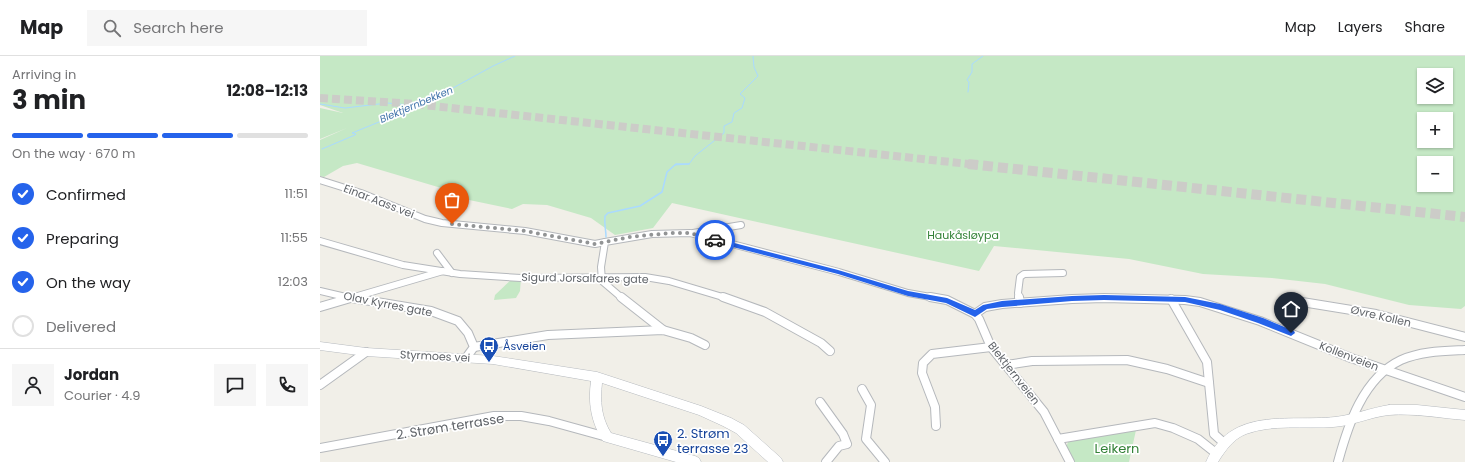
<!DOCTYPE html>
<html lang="en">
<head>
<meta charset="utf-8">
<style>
	:root { --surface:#fff; --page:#f6f6f6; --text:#202124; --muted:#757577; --line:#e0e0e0; --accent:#2563eb }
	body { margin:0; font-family:Poppins,sans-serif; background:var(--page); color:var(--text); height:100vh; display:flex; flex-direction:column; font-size:15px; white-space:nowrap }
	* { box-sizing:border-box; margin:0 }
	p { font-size:13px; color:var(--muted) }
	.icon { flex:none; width:22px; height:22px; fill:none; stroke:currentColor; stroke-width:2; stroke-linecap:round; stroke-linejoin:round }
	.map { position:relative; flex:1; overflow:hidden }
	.panel { display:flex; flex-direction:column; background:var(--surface); width:320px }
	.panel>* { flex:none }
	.controls { position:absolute; left:1097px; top:12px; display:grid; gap:8px }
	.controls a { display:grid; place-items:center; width:36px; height:36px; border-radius:0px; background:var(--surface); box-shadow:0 1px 3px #0004; font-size:20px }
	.pin { position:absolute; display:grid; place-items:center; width:34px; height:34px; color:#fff; margin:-41px -17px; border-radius:50% 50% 50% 0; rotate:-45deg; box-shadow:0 0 4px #0007 }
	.pin .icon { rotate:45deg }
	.courier { position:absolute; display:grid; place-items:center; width:40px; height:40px; margin:-20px; border:3px solid #2563eb; border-radius:50%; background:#fff; color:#222; box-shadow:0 1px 5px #0007 }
	.summary em { font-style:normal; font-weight:700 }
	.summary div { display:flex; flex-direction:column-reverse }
	.summary { display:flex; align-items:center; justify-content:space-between; height:68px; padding:0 12px }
	h1 { font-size:26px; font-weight:700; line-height:30px }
	.bar { display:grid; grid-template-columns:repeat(4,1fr); gap:6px 4px; align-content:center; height:48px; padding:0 12px }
	.bar i { height:5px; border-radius:3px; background:var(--line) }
	.bar .active { background:var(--accent) }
	.bar p { grid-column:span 4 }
	.line { display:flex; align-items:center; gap:10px; padding:0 12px; border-top:1px solid var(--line) }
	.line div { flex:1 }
	.round { display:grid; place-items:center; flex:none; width:42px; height:42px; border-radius:0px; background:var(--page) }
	ol { padding:0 12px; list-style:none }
	li { display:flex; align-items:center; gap:12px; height:44px }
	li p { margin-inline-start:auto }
	li .icon { padding:4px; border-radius:50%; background:var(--accent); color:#fff; stroke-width:4 }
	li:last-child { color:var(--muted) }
	li i { width:22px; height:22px; border:2px solid var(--line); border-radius:50% }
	header { display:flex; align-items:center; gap:24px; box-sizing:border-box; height:56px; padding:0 20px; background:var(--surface); border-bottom:1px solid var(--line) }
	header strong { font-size:19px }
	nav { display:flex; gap:22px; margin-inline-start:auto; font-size:14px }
	.search { width:280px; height:36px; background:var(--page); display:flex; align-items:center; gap:10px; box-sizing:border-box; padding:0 14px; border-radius:0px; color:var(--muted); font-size:15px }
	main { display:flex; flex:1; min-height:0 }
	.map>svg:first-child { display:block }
	.green { fill:#c5e8c5; fill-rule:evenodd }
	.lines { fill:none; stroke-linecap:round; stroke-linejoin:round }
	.stream-far1 { stroke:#aadaff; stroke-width:1 }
	.stream { stroke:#aadaff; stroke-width:1.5 }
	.trunk-tunnel-far1 { stroke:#ccccc8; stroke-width:8; stroke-dasharray:8 4; stroke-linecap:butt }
	.trunk-tunnel { stroke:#ccccc8; stroke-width:10; stroke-dasharray:10 5; stroke-linecap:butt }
	.minor-far1-casing { stroke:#b5b8bc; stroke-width:8 }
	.minor-casing { stroke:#b5b8bc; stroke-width:10 }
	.secondary-casing { stroke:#b6babf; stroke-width:1 }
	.minor-far1 { stroke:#fff; stroke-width:6 }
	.minor { stroke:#fff; stroke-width:8 }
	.secondary { fill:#fff; fill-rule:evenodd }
	.route { fill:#2563eb }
	.done { stroke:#929495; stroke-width:4; stroke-dasharray:0 7.2 }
	.labels { text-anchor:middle; stroke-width:3.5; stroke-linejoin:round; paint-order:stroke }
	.far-water-label { font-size:10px; font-style:italic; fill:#4174aa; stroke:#fff }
	.street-label { font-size:11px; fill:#5f6368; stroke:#fff }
	.park-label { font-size:11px; fill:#348238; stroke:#fff }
	.transit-label { font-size:11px; fill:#164399; stroke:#fff; text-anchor:start }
	.near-street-label { font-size:13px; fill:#5f6368; stroke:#fff }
	.near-transit-label { font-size:13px; fill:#164399; stroke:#fff; text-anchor:start }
	.near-park-label { font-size:13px; fill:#348238; stroke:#fff }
</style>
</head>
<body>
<header>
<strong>Map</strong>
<div class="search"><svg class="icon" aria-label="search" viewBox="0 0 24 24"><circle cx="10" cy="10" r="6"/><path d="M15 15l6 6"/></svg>Search here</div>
<nav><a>Map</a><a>Layers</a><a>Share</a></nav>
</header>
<main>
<section class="panel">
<div class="summary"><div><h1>3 min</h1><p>Arriving in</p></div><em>12:08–12:13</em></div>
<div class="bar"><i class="active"></i><i class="active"></i><i class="active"></i><i></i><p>On the way · 670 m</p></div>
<ol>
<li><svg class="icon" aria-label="check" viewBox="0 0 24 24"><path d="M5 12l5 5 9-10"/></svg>Confirmed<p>11:51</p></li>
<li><svg class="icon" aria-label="check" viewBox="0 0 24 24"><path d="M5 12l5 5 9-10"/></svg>Preparing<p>11:55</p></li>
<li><svg class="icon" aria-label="check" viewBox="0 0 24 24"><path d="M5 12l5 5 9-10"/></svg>On the way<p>12:03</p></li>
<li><i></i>Delivered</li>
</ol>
<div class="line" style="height:72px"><a class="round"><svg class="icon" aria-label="person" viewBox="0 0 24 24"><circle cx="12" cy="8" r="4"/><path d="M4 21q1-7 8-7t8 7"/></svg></a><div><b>Jordan</b><p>Courier · 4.9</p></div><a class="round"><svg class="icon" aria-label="chat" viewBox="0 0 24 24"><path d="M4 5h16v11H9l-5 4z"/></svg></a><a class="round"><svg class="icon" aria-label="phone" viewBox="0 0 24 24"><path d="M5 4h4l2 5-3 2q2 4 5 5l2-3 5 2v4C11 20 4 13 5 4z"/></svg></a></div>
</section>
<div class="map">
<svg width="1145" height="406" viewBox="0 0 1145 406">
	<rect width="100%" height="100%" fill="#f1efe8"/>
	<!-- green -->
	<g class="green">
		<path d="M0,0H1145V250L1141,253L1089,249L1005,228L952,222L883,218L809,203L674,190L659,215L352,147L333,172L295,179L271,162L227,149L203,148L192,153L130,140L128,134L37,107L23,110L4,121L0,120V84L27,72L0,83V52L23,57L0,49ZM1104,19H1126V41H1104ZM1104,63H1126V85H1104ZM1104,107H1126V129H1104Z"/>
		<path d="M193,222H201L200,235L196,242L174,244L175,239Z"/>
		<path d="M816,374L809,406H752L746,391L749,384L756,383Z"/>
	</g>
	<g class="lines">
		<!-- stream-far1 -->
		<g class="stream-far1">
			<path d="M648,36L649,26L647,24L652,16V8L663,0"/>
			<path d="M0,48L25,52L67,47L90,49"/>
			<path d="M2,93L35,79L36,78L32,77L59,66L75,56L113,43L173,10L195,0"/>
			<path d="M355,109L369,108L375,100L404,77V70L412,66L414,57L422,52L425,42L420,38L438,20L434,11L433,0"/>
		</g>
		<!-- stream -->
		<path class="stream" d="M286,181C286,173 284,169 285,160L288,157L320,150L342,136L347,116L356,108H369"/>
		<!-- trunk-tunnel-far1 -->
		<path class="trunk-tunnel-far1" d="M0,42L94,48L658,109"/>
		<!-- trunk-tunnel -->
		<path class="trunk-tunnel" d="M648,108L1145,161"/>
		<defs>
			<g id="minor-far1">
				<path d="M0,124L41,137L105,163L122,167L205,175L275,188L285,186"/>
				<path d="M373,177L421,169"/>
				<path d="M0,185L83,209L140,218L201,222L325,221L349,225L406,242"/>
				<path d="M117,197L132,217"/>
				<path d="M0,235L30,242"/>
				<path d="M31,242L123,215"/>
				<path d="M302,242L282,225L281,211L285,186L332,178L370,177L519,216L588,237L616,242"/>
				<path d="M699,242L698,237L700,221L704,218L743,217"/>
			</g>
			<g id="minor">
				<path d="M26,241L111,255L138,265L148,277L154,291L146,302"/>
				<path d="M301,241L343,274"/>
				<path d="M403,241L445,256L501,287L510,295"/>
				<path d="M610,241L627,244L655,258L659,263L671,291L724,356L750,406"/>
				<path d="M699,241L700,247"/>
				<path d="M851,243L887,306L894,378L904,387"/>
				<path d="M976,245L1056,258L1145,281"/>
				<path d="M0,251L34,241"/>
				<path d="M655,258L665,251L682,248L752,243L784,242L865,244L880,246L940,265L1031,302L1145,341"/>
				<path d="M154,291L228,279L343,274L371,282L385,289"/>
				<path d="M687,309L712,305L807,304L847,313L889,327"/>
				<path d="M0,329L46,296"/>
				<path d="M542,333L551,349L546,383L565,406"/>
				<path d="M500,346L523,378L527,388L519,390L506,406"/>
				<path d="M616,370L615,351L602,317L603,307L612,298L671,291"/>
				<path d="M738,383L835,367L853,372L878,383L897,398"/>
				<path d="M0,392L174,360H201L229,365L287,381"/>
				<path d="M1018,406C1028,369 1043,322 1081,304C1101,295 1124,295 1145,294"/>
			</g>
			<g id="secondary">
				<path d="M0,286L46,292L173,300L277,316L381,350L411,362L424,369L461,402L463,406H448L416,377L403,370L379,359L282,327C280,345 281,361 291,377L375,400L379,402L381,406H356L283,385C271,366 268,347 271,325L173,308L46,300L0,294Z"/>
				<path d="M1069,349H1097L1145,354V364C1120,362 1094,357 1069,359C1050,361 1032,370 1013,371C984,373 953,368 926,378C913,383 905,395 898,406H886C911,350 967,366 1015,361C1033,359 1051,352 1069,349Z"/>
			</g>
		</defs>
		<!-- minor-far1 casing -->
		<use href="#minor-far1" class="minor-far1-casing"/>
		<!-- minor casing -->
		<use href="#minor" class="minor-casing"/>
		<!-- secondary casing -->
		<use href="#secondary" class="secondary-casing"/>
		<!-- minor-far1 -->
		<use href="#minor-far1" class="minor-far1"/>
		<!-- minor -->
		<use href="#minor" class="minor"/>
		<!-- secondary -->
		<use href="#secondary" class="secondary"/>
	</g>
	<!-- route -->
	<path class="route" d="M395,182L518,214L588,235L627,242L655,254L663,249L682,245L752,240L784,239L865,241L900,248L943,262L974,275L975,277L971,280L938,267L900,254L865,246L784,244L752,245L682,251L667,253L655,261L626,247L588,240L518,218L393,186L392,184Z"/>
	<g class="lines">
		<!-- done -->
		<path class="done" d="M132,168L205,175L275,188L310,181L350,177H370L395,184"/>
	</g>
	<!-- icons -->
	<defs>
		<symbol id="bus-pin" viewBox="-11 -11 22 30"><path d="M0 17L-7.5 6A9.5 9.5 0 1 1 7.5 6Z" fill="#1a4fb4" stroke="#fff"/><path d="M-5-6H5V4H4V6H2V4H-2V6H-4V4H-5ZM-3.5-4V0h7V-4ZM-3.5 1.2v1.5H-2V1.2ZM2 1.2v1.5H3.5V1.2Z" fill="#fff"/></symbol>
	</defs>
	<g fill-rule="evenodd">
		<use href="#bus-pin" x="158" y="279" width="22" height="30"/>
		<use href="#bus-pin" x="332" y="373" width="22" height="30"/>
	</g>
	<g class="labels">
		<!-- far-water labels -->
		<g class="far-water-label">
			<text transform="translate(96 48) rotate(-23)" y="4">Blektjernbekken</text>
		</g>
		<!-- street labels -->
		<g class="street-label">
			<text transform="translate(59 145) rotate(21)" y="4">Einar Aass vei</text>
			<text transform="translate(265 222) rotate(1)" y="4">Sigurd Jorsalfares gate</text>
			<text transform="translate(68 248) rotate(11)" y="4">Olav Kyrres gate</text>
			<text transform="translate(1061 260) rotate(13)" y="4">Øvre Kollen</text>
			<text transform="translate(115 300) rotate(3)" y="4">Styrmoes vei</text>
			<text transform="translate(1029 300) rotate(21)" y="4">Kollenveien</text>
			<text transform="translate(694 317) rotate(52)" y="4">Blektjernveien</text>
		</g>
		<!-- park labels -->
		<g class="park-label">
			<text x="643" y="183">Haukåsløypa</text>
		</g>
		<!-- transit labels -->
		<g class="transit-label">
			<text x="183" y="294">Åsveien</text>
		</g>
		<!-- near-street labels -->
		<g class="near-street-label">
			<text transform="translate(130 370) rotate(-9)" y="5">2. Strøm terrasse</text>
		</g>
		<!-- near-transit labels -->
		<g class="near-transit-label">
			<text x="357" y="382">2. Strøm<tspan x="357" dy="15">terrasse 23</tspan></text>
		</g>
		<!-- near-park labels -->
		<g class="near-park-label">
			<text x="797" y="397">Leikern</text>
		</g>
	</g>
</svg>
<div class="controls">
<a><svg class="icon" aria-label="layers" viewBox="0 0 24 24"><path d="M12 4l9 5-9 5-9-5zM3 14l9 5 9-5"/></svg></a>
<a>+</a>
<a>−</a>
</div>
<div class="pin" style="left:132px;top:168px;background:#ea580c"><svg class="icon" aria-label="bag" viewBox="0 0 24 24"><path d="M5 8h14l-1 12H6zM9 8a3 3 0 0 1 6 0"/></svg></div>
<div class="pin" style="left:971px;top:277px;background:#1f2937"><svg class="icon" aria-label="home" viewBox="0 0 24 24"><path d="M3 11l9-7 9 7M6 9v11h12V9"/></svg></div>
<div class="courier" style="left:395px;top:184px"><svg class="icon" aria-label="car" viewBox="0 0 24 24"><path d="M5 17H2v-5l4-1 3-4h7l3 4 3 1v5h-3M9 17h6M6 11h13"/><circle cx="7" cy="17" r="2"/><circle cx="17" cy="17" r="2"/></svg></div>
</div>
</main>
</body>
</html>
